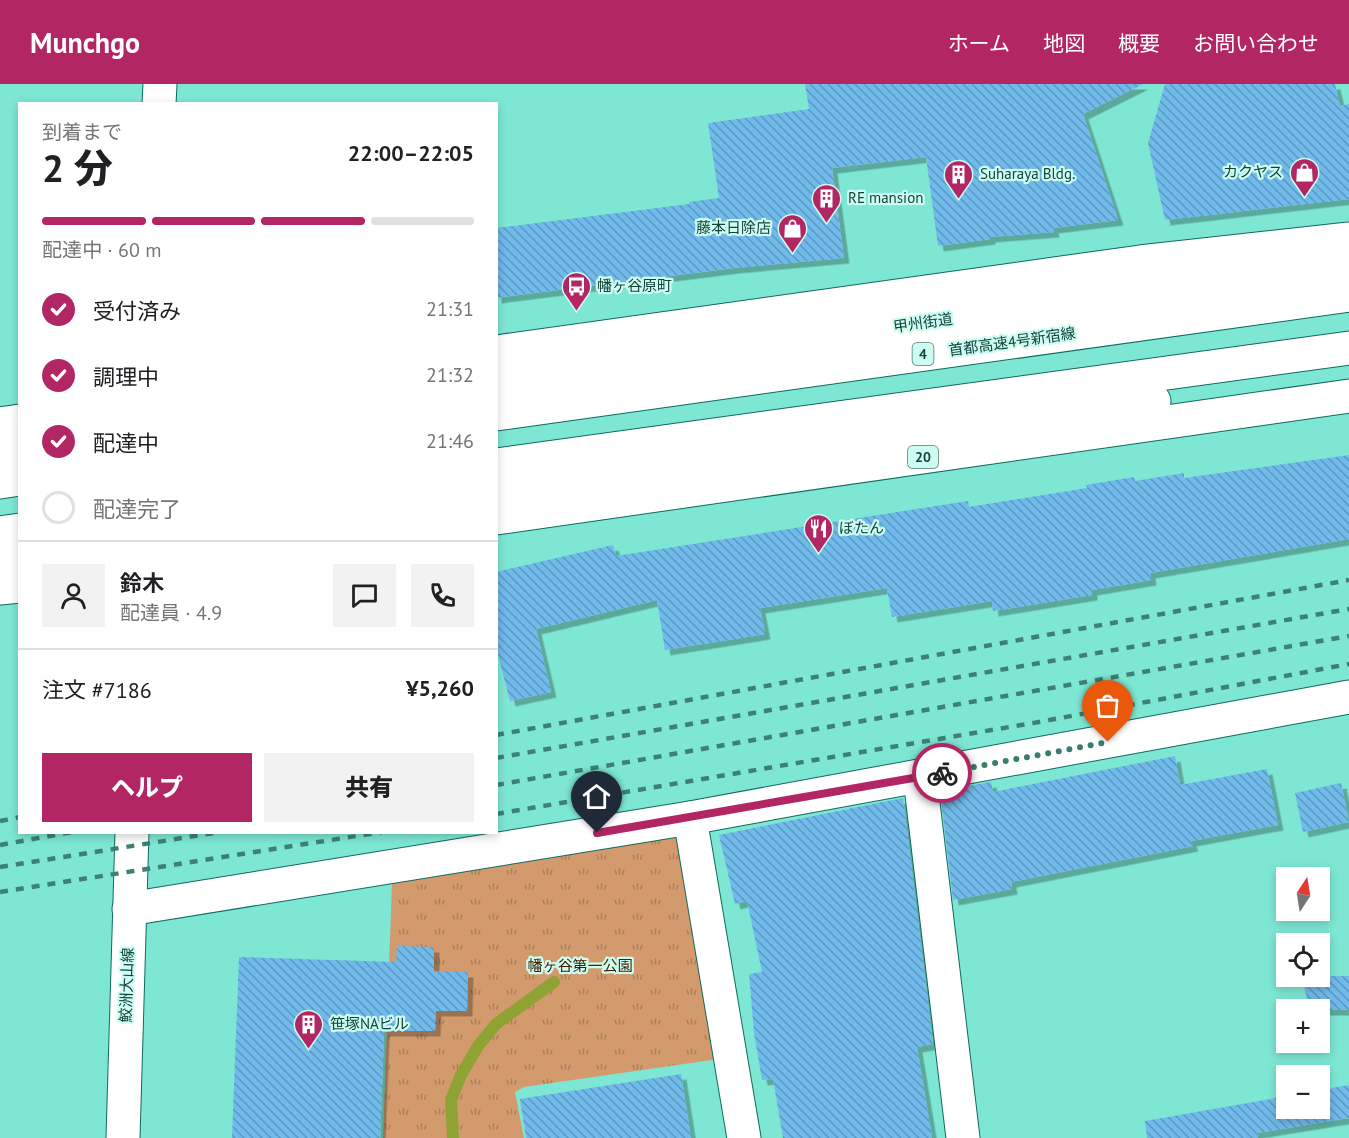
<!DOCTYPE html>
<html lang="ja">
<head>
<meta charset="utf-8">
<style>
	:root { --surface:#fff; --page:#f2f2f2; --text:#202124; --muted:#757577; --line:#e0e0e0; --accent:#b22663 }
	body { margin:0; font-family:"PT Sans","Noto Sans JP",sans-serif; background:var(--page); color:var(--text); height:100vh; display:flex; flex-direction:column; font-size:22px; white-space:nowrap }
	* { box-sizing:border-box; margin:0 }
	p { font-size:20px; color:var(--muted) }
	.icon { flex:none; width:33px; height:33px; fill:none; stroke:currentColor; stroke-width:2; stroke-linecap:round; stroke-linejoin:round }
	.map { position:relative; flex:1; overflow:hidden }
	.details { position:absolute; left:18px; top:18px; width:480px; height:732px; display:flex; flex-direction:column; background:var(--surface); border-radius:0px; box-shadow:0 3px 9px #0003 }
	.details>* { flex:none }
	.needle { width:39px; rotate:12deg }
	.buttons { position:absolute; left:1276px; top:783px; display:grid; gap:12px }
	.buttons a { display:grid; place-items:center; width:54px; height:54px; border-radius:0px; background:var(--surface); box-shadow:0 3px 9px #0003; font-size:30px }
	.pin { position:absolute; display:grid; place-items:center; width:51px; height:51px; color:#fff; margin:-62px -26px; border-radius:50% 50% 50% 0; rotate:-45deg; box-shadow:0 0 6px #0007 }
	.pin .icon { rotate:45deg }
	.courier { position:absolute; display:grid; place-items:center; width:60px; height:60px; margin:-30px; border:4px solid #b22663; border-radius:50%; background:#fff; color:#222; box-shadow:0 2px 8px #0007 }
	.headline em { font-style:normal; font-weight:800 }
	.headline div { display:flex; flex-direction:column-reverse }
	.headline { display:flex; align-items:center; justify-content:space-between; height:102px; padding:0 24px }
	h1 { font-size:39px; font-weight:800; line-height:45px }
	.bar { display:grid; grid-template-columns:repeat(4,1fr); gap:9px 6px; align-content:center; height:72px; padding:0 24px }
	.bar i { height:8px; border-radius:4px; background:var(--line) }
	.bar .on { background:var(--accent) }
	.bar p { grid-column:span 4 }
	.line { display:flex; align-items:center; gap:15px; padding:0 24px; border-top:2px solid var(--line) }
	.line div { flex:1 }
	.round { display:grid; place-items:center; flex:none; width:63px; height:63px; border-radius:0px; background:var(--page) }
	ol { padding:0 24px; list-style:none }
	li { display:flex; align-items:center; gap:18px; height:66px }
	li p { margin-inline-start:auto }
	li .icon { padding:6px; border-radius:50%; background:var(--accent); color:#fff; stroke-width:4 }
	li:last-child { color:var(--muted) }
	li i { width:33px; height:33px; border:3px solid var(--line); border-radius:50% }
	.cta { display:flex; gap:12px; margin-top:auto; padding:12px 24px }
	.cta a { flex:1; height:69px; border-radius:0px; background:var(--accent); color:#fff; font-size:24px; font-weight:800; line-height:69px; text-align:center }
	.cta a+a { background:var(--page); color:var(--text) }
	header { display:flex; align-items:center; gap:36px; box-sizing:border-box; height:84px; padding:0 30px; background:var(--accent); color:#fff }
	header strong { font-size:28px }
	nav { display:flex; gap:33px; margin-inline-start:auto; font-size:21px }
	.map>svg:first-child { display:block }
	.park { fill:url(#park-tufts) }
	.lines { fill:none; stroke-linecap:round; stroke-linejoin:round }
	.stream { stroke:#8ea334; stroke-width:12 }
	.building { fill:url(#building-back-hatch); filter:url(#shadow) }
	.minor-casing { stroke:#0e6b5d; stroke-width:35 }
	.secondary-casing { stroke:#0e6b5d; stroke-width:35 }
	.trunk-casing { stroke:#0e6b5d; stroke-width:35 }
	.motorway-casing { stroke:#0e6b5d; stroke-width:35 }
	.minor { stroke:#fff; stroke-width:33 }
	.secondary { stroke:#fff; stroke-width:33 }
	.trunk { stroke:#fff; stroke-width:33 }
	.motorway { stroke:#fff; stroke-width:33 }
	.rail { stroke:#3d8175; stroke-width:4.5; stroke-dasharray:8 8; stroke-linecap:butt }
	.done { stroke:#397c70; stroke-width:6; stroke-dasharray:0 10.8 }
	.route { stroke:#b22663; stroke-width:8 }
	.labels { text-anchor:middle; stroke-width:4.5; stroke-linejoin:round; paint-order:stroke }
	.shield { fill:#cdfdf2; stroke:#4c7b72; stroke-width:1.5 }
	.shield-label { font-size:14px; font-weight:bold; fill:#15433b }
	.poi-label { font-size:15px; fill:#15433b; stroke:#cdfdf2; text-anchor:start }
	.street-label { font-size:15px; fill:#15433b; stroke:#cdfdf2 }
	.park-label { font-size:15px; fill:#422101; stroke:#cdfdf2 }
</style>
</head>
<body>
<header>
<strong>Munchgo</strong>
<nav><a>ホーム</a><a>地図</a><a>概要</a><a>お問い合わせ</a></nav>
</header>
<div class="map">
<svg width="1349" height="1054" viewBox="0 0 1349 1054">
	<defs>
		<pattern id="park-tufts" width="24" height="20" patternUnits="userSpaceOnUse" patternTransform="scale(1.5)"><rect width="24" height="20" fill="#d39b6d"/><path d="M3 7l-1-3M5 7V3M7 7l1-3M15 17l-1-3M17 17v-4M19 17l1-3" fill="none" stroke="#aa805b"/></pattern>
		<pattern id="building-back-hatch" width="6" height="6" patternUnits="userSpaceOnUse" patternTransform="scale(1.5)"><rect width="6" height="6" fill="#71baec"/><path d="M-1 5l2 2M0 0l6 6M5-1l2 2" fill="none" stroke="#5c99c0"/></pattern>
		<filter id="shadow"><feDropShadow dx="5.5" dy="5.5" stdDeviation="0" flood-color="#0004"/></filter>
	</defs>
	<rect width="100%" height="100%" fill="#7de7d3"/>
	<!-- park -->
	<path class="park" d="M684,750L726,974L524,1003L515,1008L524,1054H383L392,799Z"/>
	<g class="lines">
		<!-- stream -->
		<path class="stream" d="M453,1054L451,1016L461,991L478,962L496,940L554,898"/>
	</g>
	<!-- building -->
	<g class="building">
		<path d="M805,0H1143L1083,30L1118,136L1053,144L1054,148L990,153V155L938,162L926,73L832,84L844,174L734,184L496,214V144L689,120V118L719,114L708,39L809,25Z"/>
		<path d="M1165,0H1335L1340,22L1349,20V115L1165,136L1148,59Z"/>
		<path d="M1349,371V455L1150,489L1151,496L1092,506V511L993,527L992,517L892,533L887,504L760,524L765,550L665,566L657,516L536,545L551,608L510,617L496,563V488L613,461L616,472L968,417L969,423L1087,404L1086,401L1134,393L1135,397L1184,389V394Z"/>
		<path d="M1175,672L1180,701L1267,685L1278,741L1191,757L1193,762L1011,798L1012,805L953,816L940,707L991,698L993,708Z"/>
		<path d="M1341,699L1349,738L1303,748L1295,709Z"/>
		<path d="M903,714L933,960L917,963L932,1054H783L773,995L762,996L754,949L749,890L762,888L747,817L735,820L719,751Z"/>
		<path d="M397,862L434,863V887L468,888L467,927H436L435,947H384L380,1054H232L239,873L396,878Z"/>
		<path d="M1302,892H1349V926H1309Z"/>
		<path d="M681,990L691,1054H526L520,1015Z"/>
		<path d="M1349,1001V1034L1257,1049L1258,1054H1147L1145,1037L1287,1012V1024H1320V1006Z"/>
	</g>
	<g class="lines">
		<defs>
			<g id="minor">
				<path d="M920,694L963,1054"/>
				<path d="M690,734L744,1054"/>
				<path d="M129,825L690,734L1349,613"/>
			</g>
			<g id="secondary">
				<path d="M159,20L160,0"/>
				<path d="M123,1054L132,748"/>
			</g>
			<g id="trunk">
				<path d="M496,268L1140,178L1349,155"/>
				<path d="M496,298L1349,181"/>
				<path d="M0,340L20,337"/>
				<path d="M0,366L20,364"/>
				<path d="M496,406L1154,317"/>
				<path d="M496,434L1349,312"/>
				<path d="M0,474L20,471"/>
				<path d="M0,504L20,502"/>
			</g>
			<g id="motorway">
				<path d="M496,330L1349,211"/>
				<path d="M496,381L1349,264"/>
				<path d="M0,398L20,395"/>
				<path d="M0,449L20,446"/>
			</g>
		</defs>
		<!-- minor casing -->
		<use href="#minor" class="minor-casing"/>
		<!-- secondary casing -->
		<use href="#secondary" class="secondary-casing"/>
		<!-- trunk casing -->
		<use href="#trunk" class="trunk-casing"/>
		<!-- motorway casing -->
		<use href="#motorway" class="motorway-casing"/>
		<!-- minor -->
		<use href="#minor" class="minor"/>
		<!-- secondary -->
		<use href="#secondary" class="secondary"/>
		<!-- trunk -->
		<use href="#trunk" class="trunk"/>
		<!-- motorway -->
		<use href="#motorway" class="motorway"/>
		<!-- rail -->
		<g class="rail">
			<path d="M496,651L1349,496"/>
			<path d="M496,674L1349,525"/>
			<path d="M496,701L1349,552"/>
			<path d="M496,730L1039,638L1349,580"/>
			<path d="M0,737L20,733"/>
			<path d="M0,761L72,748"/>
			<path d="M0,783L220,748"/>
			<path d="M0,808L382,748"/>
		</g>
	</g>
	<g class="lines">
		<!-- done -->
		<path class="done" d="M942,689L1108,658"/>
		<!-- route -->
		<path class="route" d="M597,749L942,689"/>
	</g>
	<!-- icons -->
	<defs>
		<symbol id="shop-pin" viewBox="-11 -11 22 30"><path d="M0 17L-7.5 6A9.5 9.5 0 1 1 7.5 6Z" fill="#b22663" stroke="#cdfdf2"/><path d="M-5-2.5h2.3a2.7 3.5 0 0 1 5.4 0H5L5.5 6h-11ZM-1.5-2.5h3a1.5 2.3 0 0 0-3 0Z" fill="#fff"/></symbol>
		<symbol id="building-pin" viewBox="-11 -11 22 30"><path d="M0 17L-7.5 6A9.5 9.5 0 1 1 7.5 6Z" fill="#b22663" stroke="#cdfdf2"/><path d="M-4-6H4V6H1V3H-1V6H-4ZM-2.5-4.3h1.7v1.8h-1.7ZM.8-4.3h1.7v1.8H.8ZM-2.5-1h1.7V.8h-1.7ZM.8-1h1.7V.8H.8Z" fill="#fff"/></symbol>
		<symbol id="bus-pin" viewBox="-11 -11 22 30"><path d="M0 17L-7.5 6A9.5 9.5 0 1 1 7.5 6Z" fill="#b22663" stroke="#cdfdf2"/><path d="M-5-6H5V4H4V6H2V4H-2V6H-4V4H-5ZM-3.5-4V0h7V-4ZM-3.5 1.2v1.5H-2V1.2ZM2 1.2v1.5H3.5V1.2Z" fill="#fff"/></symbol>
		<symbol id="restaurant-pin" viewBox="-11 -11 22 30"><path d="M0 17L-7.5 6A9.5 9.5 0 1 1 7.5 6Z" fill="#b22663" stroke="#cdfdf2"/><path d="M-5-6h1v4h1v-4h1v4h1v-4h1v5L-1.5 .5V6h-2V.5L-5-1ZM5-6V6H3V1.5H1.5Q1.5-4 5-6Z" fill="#fff"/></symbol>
	</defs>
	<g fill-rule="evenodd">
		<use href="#shop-pin" x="1288" y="72" width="33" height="45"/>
		<use href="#building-pin" x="942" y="74" width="33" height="45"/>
		<use href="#building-pin" x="810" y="98" width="33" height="45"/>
		<use href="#shop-pin" x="776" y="128" width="33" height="45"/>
		<use href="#bus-pin" x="560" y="186" width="33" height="45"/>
		<use href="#restaurant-pin" x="802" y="428" width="33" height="45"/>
		<use href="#building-pin" x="292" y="924" width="33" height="45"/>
	</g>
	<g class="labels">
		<!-- shield labels -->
		<g class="shield">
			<rect x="912.5" y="259" width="21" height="22" rx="4.5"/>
			<rect x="908" y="362" width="30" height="22" rx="4.5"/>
		</g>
		<g class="shield-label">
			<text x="923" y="275">4</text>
			<text x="923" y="378">20</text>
		</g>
		<!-- poi labels -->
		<g class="poi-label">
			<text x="1283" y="93" text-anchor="end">カクヤス</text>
			<text x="980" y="95">Suharaya Bldg.</text>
			<text x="848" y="119">RE mansion</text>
			<text x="771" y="149" text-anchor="end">藤本日除店</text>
			<text x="597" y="207">幡ヶ谷原町</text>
			<text x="839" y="449">ぼたん</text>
			<text x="330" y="945">笹塚NAビル</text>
		</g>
		<!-- street labels -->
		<g class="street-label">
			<text transform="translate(923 239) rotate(-8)" y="5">甲州街道</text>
			<text transform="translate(1012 258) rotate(-8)" y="5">首都高速4号新宿線</text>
			<text transform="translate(127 901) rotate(-88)" y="5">鮫洲大山線</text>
		</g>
		<!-- park labels -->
		<g class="park-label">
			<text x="580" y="887">幡ヶ谷第一公園</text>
		</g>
	</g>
</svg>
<div class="buttons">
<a><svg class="needle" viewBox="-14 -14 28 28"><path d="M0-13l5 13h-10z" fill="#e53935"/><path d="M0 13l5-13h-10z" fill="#757577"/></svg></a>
<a><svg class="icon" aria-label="locate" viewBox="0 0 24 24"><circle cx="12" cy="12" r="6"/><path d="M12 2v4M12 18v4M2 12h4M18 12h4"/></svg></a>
<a>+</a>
<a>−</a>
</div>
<div class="pin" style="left:1108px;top:658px;background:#ea580c"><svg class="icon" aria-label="bag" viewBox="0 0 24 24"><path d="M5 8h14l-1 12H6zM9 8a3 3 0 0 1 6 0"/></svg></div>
<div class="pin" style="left:597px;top:749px;background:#1f2937"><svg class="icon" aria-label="home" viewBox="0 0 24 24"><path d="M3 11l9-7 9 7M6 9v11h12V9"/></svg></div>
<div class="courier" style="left:942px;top:689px"><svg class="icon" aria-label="bike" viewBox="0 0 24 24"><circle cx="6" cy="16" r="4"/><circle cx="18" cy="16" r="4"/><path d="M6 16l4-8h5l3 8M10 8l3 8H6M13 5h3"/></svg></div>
<section class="details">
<div class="headline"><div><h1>2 分</h1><p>到着まで</p></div><em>22:00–22:05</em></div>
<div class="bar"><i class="on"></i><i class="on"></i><i class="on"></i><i></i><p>配達中 · 60 m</p></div>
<ol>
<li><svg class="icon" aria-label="check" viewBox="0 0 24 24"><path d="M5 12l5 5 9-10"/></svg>受付済み<p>21:31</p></li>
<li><svg class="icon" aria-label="check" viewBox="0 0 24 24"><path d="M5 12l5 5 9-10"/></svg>調理中<p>21:32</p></li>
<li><svg class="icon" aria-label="check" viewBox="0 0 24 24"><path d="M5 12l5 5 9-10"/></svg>配達中<p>21:46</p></li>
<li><i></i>配達完了</li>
</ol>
<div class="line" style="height:108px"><a class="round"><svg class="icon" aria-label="person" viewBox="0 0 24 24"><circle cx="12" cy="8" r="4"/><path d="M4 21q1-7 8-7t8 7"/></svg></a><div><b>鈴木</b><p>配達員 · 4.9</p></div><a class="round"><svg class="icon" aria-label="chat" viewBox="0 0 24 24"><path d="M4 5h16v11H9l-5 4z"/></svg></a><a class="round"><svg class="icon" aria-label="phone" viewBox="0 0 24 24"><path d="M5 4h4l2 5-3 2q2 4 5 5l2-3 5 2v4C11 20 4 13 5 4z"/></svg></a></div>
<div class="line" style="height:78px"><div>注文 #7186</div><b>¥5,260</b></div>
<div class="cta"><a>ヘルプ</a><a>共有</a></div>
</section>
</div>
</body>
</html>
